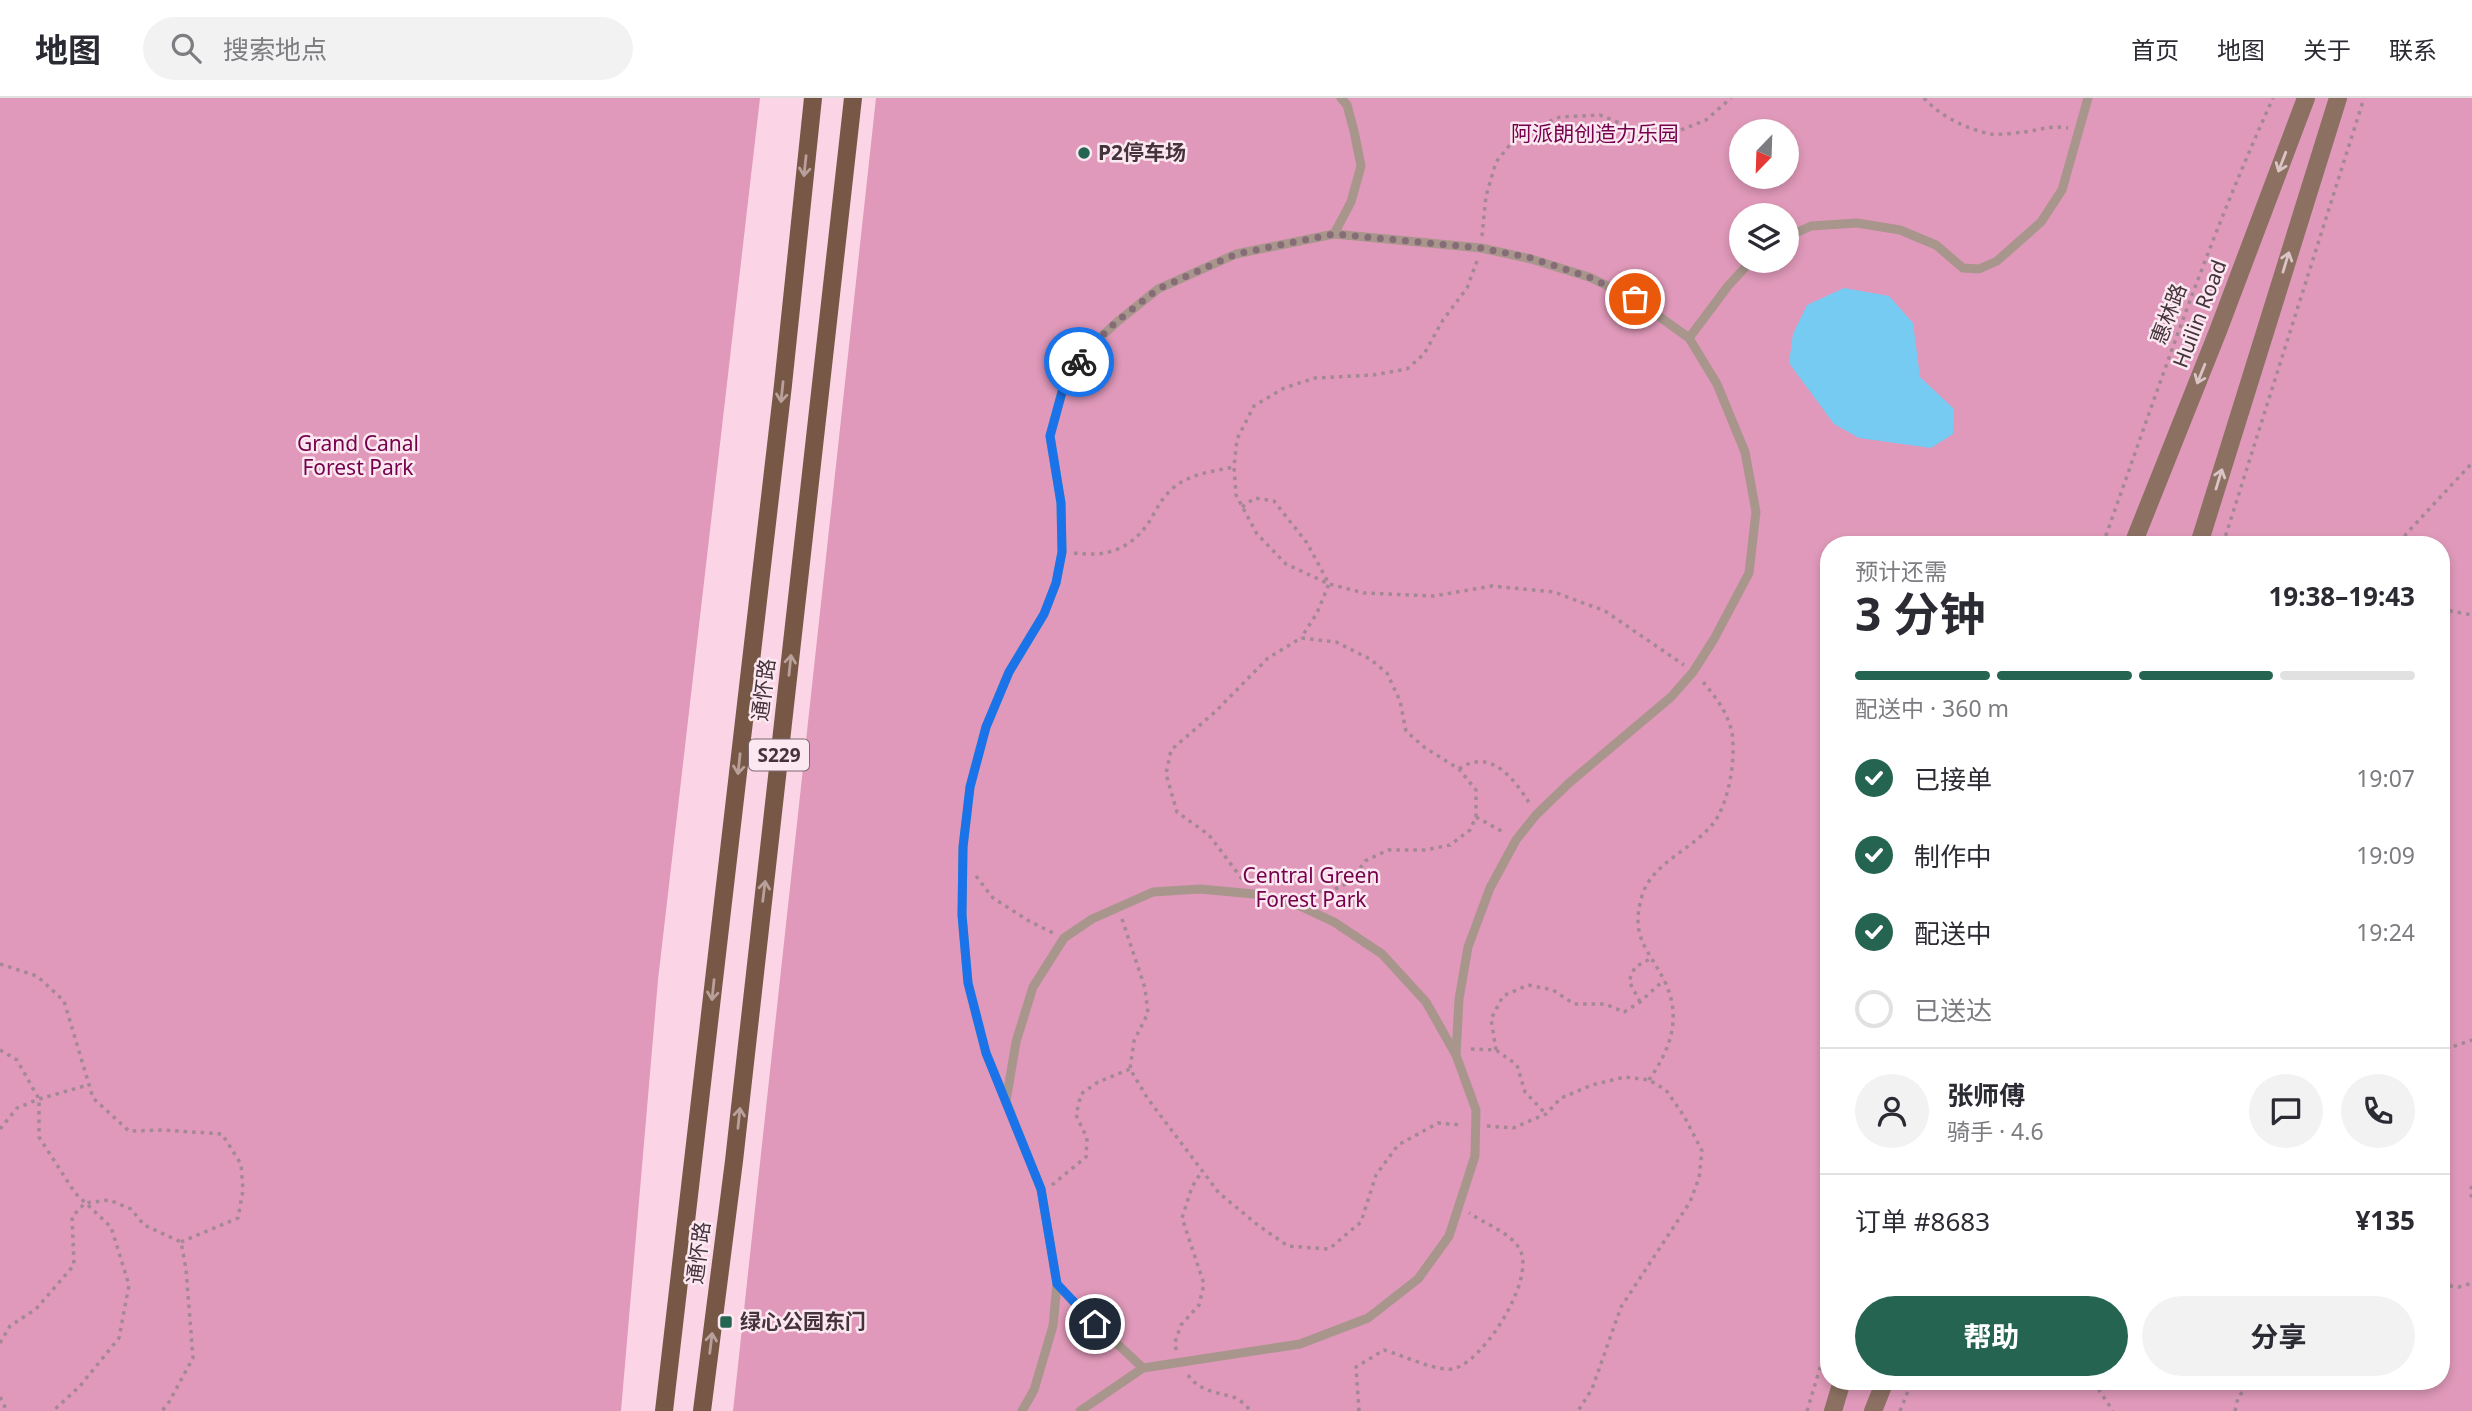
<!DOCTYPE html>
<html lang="zh">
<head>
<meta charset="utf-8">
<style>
	:root { --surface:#fff; --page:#f2f2f3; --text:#2b2b33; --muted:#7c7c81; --line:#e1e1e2; --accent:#256451 }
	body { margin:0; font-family:"Noto Sans","Noto Sans SC",sans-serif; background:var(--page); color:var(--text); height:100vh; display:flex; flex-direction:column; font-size:26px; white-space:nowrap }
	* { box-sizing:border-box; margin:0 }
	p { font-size:23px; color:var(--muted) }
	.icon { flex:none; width:38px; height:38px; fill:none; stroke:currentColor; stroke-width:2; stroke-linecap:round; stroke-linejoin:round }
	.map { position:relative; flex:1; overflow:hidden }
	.sheet { position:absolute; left:1820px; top:438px; width:630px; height:854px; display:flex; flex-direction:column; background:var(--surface); border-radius:28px; box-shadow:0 4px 10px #0003 }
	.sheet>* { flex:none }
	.needle { width:46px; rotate:203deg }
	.controls { position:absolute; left:1729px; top:21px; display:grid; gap:14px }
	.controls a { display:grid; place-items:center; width:70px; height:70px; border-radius:50%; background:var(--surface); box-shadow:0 4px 10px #0003; font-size:35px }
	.pin { position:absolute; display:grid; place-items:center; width:60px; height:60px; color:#fff; margin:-30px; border:4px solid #fff; border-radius:50%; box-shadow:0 2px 7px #0007 }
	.courier { position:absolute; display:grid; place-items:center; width:70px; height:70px; margin:-35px; border:5px solid #1a73e8; border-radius:50%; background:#fff; color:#222; box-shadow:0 2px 9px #0007 }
	.headline em { font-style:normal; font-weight:700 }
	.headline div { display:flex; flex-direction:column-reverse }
	.headline { display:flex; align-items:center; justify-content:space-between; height:119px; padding:0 35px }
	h1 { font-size:46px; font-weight:700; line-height:52px }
	.bar { display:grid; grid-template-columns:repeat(4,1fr); gap:10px 7px; align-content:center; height:84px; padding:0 35px }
	.bar i { height:9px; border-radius:5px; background:var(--line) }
	.bar .current { background:var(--accent) }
	.bar p { grid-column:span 4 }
	.line { display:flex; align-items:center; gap:18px; padding:0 35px; border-top:2px solid var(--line) }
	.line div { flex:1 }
	.round { display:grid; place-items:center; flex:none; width:74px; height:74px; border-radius:37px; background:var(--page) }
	ol { padding:0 35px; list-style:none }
	li { display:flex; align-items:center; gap:21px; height:77px }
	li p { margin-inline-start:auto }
	li .icon { padding:7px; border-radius:50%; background:var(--accent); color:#fff; stroke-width:4 }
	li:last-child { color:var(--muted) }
	li i { width:38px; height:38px; border:4px solid var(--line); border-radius:50% }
	.button { display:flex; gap:14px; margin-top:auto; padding:14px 35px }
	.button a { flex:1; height:80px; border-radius:42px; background:var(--accent); color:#fff; font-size:28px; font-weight:700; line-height:80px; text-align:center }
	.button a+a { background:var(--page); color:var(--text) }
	header { display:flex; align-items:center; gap:42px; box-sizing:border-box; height:98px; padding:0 35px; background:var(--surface); border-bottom:2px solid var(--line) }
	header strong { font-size:33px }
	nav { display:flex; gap:38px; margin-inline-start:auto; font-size:24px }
	.search { width:490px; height:63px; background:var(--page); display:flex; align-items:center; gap:18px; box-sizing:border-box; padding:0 24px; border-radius:38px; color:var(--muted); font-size:26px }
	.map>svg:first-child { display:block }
	.green { fill:#e099ba; fill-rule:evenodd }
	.water { fill:#76cbf3 }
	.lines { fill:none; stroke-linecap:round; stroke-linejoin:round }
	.path { stroke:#a48894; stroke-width:3.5; stroke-dasharray:3.5 5; stroke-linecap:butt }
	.lane { stroke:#a8968c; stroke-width:9 }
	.secondary { stroke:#8c7163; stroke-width:18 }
	.primary { stroke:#775846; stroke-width:18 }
	.oneway { stroke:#dac4c6 }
	.oneway2 { stroke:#baa09b }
	.done { stroke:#856c76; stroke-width:7; stroke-dasharray:0 12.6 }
	.route { stroke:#1a73e8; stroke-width:9 }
	.poi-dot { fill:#256451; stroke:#fce8f0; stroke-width:2.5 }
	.labels { text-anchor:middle; stroke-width:5; stroke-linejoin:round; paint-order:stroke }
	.shield { fill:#fce8f0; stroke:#7c6971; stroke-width:2 }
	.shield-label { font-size:19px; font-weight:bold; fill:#45333b }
	.park-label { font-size:21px; fill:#75004b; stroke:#fce8f0 }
	.poi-label { font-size:21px; font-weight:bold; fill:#45333b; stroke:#fce8f0; text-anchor:start }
	.street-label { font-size:21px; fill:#45333b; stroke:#fce8f0 }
</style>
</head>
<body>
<header>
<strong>地图</strong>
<div class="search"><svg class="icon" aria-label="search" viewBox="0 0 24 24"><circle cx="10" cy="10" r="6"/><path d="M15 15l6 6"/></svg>搜索地点</div>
<nav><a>首页</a><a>地图</a><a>关于</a><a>联系</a></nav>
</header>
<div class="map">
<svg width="2472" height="1313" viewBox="0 0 2472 1313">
	<rect width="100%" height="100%" fill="#fbd5e5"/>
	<!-- green -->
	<g class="green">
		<path d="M0,0H760L658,882L621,1313H0Z"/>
		<path d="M876,0H2472V1313H733ZM1741,33H1787V79H1741ZM1741,117H1787V163H1741ZM1829,446H2441V1283H1829Z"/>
	</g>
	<!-- water -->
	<path class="water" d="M1844,190L1889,198L1913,225L1920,279L1954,311L1953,336L1931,350L1859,340L1834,326L1789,265L1793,236L1807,207Z"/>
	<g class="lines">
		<!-- path -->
		<g class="path">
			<path d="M1924,0C1940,18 1966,31 1991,36C2001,37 2014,35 2024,34C2040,32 2051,27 2068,30"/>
			<path d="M1482,138L1486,98L1496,64L1518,37L1560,19L1600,17L1634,31L1676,34L1706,22L1731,0"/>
			<path d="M1477,163L1467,190L1443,222L1424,256L1407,271L1373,277L1315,280L1284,290L1254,308L1237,341L1234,369L1236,397L1257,436L1286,466L1329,486L1364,495L1434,498L1492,488L1554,494L1605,513L1684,567"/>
			<path d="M1242,409L1255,400L1274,403L1307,445L1329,486L1317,515L1301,540"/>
			<path d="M2103,446C2156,296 2207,145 2273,0"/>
			<path d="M2223,446L2364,0"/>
			<path d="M2401,446L2406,436L2472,365"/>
			<path d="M1074,455C1104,459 1128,453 1147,427C1154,417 1159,404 1168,395C1185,376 1210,374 1234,369"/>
			<path d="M2441,511L2472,517"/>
			<path d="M1459,671C1491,649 1514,681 1530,706"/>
			<path d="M1476,719L1505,735"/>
			<path d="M2441,765L2445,773L2441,775"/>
			<path d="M976,778L993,800L1029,823L1053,835"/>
			<path d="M1242,781L1209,737L1177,714L1166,676L1171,652L1215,614L1268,560L1301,540L1336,544L1370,561L1387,575L1400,603L1406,633L1424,649L1459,671L1476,692V719L1470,732L1450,747L1425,752H1388L1365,763L1352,783L1331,793L1311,794L1308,799"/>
			<path d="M2441,788L2446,781L2445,773"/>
			<path d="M1122,821L1145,890L1148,915L1134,943L1130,971L1148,1001L1219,1095L1259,1128L1288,1148L1329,1151L1361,1124L1376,1077L1398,1047L1438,1025L1462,1027"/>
			<path d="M0,866L37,878L64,903L93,1000L129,1033L163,1032L222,1036L241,1066L243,1092L238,1120L181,1144"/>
			<path d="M1640,904L1629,883L1635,869L1650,861"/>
			<path d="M2441,946L2449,950"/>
			<path d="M1471,951L1496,952L1517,967L1525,994L1546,1016"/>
			<path d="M0,952L17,962L39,1001V1039L75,1095L111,1129L129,1187L119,1240L80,1288L53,1313"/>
			<path d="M1496,952L1491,921L1503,898L1528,887L1553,892L1574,906H1605L1624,914L1640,904L1664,882"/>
			<path d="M2441,959L2449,950L2472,942"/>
			<path d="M1649,982C1670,951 1683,920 1664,882C1647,849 1630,839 1642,798C1651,766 1691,752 1712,727C1729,707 1736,660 1732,635C1728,615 1715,598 1703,584"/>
			<path d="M1487,1028L1513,1030L1546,1016L1561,1000L1592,987L1625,979L1649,982L1666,992L1684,1018L1702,1053L1699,1080L1690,1104L1621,1209L1592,1291L1578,1313"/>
			<path d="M0,1031L17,1010L39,1001L88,987"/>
			<path d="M1052,1087L1086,1059L1087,1040L1076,1017L1081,996L1098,984L1130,971"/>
			<path d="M2472,1088L2470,1093L2472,1100"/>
			<path d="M2441,1187L2459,1189L2472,1185"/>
			<path d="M0,1245L10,1228L36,1211L74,1167L72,1119L85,1105L109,1102L131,1111L144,1127L181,1144L186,1171L193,1260L169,1304L162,1313"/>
			<path d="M1176,1252L1175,1244L1181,1227L1199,1207L1204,1186L1182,1120L1192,1089L1202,1073"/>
			<path d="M1188,1277C1199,1293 1216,1294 1233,1299C1240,1301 1246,1308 1251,1313"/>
			<path d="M2096,1283L2099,1292L2113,1313"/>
			<path d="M0,1299L7,1313"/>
			<path d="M1359,1313L1356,1269L1384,1252C1402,1257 1441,1276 1456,1270C1485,1260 1533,1185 1521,1154C1513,1135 1485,1126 1469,1115"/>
			<path d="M1807,1313L1829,1240"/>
			<path d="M1900,1313L1912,1283"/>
			<path d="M2235,1313L2238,1300L2250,1283"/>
		</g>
		<!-- lane -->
		<g class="lane">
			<path d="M1334,136L1351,104L1361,68L1354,33L1347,7L1341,0"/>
			<path d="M1787,139L1811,128L1857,125L1900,132L1936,147L1963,170L1979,171L1997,163L2041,124L2062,92L2088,0"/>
			<path d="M1689,240L1728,188L1751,163"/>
			<path d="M1006,1003L986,955L968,885L962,817L963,749L970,689L986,629L1009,574L1044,516L1056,485L1062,454L1061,405L1050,338L1065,283L1088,251L1117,224L1158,191L1236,156L1334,136L1481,150L1531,161L1589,179L1635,201L1689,240L1717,286L1745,354L1756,414L1749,475L1714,541L1693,574L1671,599L1569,685L1536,717L1516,742L1490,790L1468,849L1459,901L1456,957"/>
			<path d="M1057,1186L1079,1210L1143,1270"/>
			<path d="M1022,1313L1034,1292L1053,1228L1057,1186L1041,1091L1006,1003L1016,944L1033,889L1064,840L1092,821L1153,794L1200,791L1254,796L1300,808L1334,824L1382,856L1426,904L1456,957L1476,1012L1475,1058L1449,1138L1418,1181L1368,1220L1300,1246L1143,1270L1080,1313"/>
		</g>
		<!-- secondary -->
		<g class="secondary">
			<path d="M2133,446L2218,233L2306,0"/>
			<path d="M2199,446L2338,0"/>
			<path d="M1833,1313L1842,1283"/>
			<path d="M1873,1313L1885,1283"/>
		</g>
		<!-- primary -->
		<g class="primary">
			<path d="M664,1313L783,287L813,0"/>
			<path d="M702,1313L734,1063L853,0"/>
		</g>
	</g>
	<!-- one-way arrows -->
	<defs><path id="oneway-shaft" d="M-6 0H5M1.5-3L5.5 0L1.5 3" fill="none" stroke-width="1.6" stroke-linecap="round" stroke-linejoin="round" transform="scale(1.75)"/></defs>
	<g class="oneway">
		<use href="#oneway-shaft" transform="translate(2282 64) rotate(111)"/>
		<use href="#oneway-shaft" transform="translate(2286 164) rotate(-73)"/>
		<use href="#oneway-shaft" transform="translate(2201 276) rotate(112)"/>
		<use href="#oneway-shaft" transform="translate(2219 381) rotate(-73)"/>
	</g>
	<g class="oneway2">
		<use href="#oneway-shaft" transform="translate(805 68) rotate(96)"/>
		<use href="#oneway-shaft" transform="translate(782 294) rotate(96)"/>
		<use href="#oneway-shaft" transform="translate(790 567) rotate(-84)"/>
		<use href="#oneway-shaft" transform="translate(739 666) rotate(96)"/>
		<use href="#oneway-shaft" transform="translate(764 793) rotate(-83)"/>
		<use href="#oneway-shaft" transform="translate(713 892) rotate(96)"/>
		<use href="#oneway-shaft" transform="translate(739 1020) rotate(-84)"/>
		<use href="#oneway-shaft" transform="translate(711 1245) rotate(-83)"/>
	</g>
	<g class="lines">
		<!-- done -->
		<path class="done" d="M1079,264L1088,251L1116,224L1158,191L1236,156L1334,136L1481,150L1531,160L1589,179L1635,201"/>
		<!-- route -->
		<path class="route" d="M1079,264L1065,283L1050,338L1061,405L1062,454L1056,485L1044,516L1009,574L986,629L970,689L963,749L962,817L968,885L986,955L1041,1091L1057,1186L1095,1226"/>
	</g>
	<!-- markers -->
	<g class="poi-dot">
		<circle cx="1084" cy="55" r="7"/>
		<rect x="719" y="1217" width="14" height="14" rx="3.5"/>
	</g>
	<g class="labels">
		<!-- shield labels -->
		<rect class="shield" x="749" y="641.5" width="60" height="31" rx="5"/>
		<g class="shield-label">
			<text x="779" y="664">S229</text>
		</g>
		<!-- park labels -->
		<g class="park-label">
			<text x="1595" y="43">阿派朗创造力乐园</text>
			<text x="358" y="353">Grand Canal<tspan x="358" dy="24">Forest Park</tspan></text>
			<text x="1311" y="785">Central Green<tspan x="1311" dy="24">Forest Park</tspan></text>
		</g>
		<!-- poi labels -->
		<g class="poi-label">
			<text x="1098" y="62">P2停车场</text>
			<text x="740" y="1231">绿心公园东门</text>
		</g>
		<!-- street labels -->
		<g class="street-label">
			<text transform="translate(2169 216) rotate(-69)" y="7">惠林路</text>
			<text transform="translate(2200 216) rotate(-69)" y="7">Huilin Road</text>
			<text transform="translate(764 592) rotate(-83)" y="7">通怀路</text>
			<text transform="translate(699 1155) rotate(-83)" y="7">通怀路</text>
		</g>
	</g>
</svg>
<div class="controls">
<a><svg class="needle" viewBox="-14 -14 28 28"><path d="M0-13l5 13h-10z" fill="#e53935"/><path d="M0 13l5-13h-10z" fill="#7c7c81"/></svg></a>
<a><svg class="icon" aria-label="layers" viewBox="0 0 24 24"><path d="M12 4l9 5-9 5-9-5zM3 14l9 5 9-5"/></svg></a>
</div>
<div class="pin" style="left:1635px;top:201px;background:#ea580c"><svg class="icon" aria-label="bag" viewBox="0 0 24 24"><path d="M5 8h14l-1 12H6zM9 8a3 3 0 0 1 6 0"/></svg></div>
<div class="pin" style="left:1095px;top:1226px;background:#1f2937"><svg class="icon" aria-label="home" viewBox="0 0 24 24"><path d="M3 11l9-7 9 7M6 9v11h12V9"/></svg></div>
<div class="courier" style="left:1079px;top:264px"><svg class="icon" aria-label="bike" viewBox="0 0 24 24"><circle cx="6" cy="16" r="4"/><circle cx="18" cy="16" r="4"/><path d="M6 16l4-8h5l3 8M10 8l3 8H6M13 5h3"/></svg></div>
<section class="sheet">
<div class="headline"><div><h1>3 分钟</h1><p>预计还需</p></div><em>19:38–19:43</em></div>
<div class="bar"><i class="current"></i><i class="current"></i><i class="current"></i><i></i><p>配送中 · 360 m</p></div>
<ol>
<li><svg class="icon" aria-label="check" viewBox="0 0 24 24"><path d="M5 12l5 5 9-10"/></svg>已接单<p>19:07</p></li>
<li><svg class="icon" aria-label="check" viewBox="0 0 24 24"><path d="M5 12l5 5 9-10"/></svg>制作中<p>19:09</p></li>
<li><svg class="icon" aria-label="check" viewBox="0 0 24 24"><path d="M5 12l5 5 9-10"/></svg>配送中<p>19:24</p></li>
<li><i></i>已送达</li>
</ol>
<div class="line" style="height:126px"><a class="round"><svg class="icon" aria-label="person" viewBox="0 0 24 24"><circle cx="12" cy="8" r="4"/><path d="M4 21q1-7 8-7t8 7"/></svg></a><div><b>张师傅</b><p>骑手 · 4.6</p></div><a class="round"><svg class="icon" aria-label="chat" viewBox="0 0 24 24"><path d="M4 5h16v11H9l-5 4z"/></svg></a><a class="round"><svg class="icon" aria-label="phone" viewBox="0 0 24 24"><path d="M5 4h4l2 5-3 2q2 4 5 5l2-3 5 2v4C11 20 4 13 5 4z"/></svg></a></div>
<div class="line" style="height:91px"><div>订单 #8683</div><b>¥135</b></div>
<div class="button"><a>帮助</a><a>分享</a></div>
</section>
</div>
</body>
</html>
